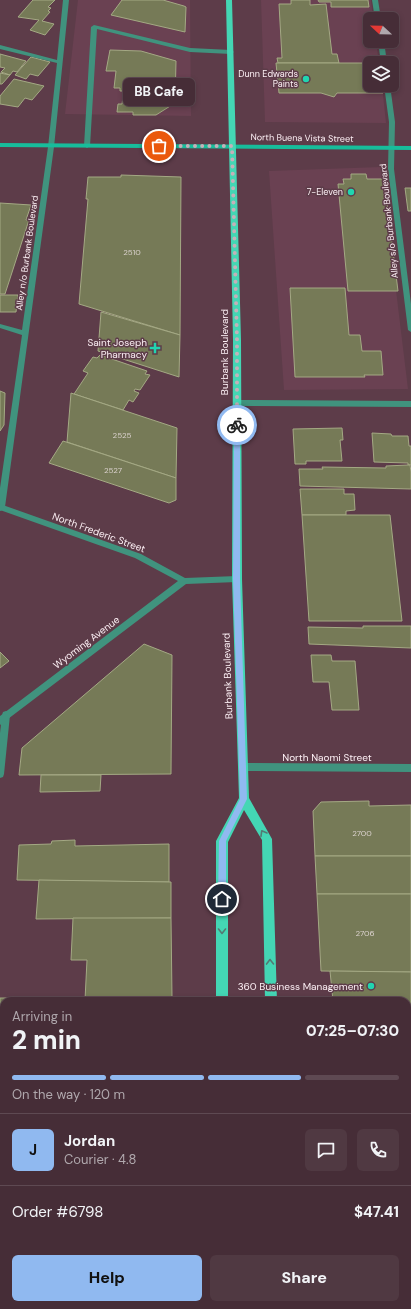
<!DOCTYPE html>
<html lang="en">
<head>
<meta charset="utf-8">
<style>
	:root { --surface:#462d37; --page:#503942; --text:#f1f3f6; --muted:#b0a8ad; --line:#5e4952; --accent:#90b9f0 }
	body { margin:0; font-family:"DM Sans",sans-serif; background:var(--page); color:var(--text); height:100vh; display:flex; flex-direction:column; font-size:15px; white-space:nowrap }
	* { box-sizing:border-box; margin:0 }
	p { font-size:13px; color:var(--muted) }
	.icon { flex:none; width:22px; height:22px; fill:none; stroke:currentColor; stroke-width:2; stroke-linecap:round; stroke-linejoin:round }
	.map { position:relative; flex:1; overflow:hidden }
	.sheet { position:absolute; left:0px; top:997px; width:411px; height:312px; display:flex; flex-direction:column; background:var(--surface); border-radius:12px 12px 0 0; box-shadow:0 2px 6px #0003,0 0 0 1px var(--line) }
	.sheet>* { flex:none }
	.needle { width:26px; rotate:292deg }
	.controls { position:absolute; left:363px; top:12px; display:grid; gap:8px }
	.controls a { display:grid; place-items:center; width:36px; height:36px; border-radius:6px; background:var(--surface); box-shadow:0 2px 6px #0003,0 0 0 1px var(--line); font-size:20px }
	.pin { position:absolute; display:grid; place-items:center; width:34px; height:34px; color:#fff; margin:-17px; border:2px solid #fff; border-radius:50%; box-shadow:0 1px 4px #0007 }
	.courier { position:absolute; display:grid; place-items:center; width:40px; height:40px; margin:-20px; border:3px solid #90b9f0; border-radius:50%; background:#fff; color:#222; box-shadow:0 1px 5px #0007 }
	.bubble { position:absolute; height:28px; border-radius:6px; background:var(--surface); box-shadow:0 2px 6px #0003,0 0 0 1px var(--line); font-size:13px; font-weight:800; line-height:28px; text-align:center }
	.summary em { font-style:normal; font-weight:800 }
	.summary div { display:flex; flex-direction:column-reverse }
	.summary { display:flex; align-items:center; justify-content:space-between; height:68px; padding:0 12px }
	h1 { font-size:26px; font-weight:800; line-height:30px }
	.bar { display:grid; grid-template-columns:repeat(4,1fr); gap:6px 4px; align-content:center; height:48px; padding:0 12px }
	.bar i { height:5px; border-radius:3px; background:var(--line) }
	.bar .selected { background:var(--accent) }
	.bar p { grid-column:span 4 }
	.line { display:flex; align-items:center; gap:10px; padding:0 12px; border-top:1px solid var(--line) }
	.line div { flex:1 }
	.round { display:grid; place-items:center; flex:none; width:42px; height:42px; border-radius:6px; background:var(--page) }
	.button { display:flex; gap:8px; margin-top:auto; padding:8px 12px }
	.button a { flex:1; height:46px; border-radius:6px; background:var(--accent); color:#111; font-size:16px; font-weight:800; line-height:46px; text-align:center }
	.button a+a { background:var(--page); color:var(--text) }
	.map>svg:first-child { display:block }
	.built { fill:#6a4152 }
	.building { fill:#767a57; stroke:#a4a984 }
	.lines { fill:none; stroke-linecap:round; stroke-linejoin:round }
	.lane { fill:#40937e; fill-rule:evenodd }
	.street { fill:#40937e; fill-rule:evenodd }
	.secondary { fill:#17bd9b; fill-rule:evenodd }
	.primary { fill:#44d6b4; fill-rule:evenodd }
	.oneway { stroke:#537a74 }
	.route { fill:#90b9f0 }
	.done { stroke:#c5b1b9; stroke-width:4; stroke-dasharray:0 7.2 }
	.poi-dot { fill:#21d5b0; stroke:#5d3c49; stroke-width:1.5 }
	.labels { text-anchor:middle; stroke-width:3; stroke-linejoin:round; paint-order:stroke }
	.number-label { font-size:8px; fill:#dbd2ce }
	.far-poi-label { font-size:9px; fill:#fdf0f5; stroke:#5d3c49; text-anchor:end }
	.far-street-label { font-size:9px; fill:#fdf0f5; stroke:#5d3c49 }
	.poi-label { font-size:10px; fill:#fdf0f5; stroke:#5d3c49; text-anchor:end }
	.street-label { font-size:10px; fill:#fdf0f5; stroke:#5d3c49 }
</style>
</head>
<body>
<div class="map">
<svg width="411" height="1309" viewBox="0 0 411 1309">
	<rect width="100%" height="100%" fill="#5d3c49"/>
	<!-- built -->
	<g class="built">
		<path d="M78,0H190L191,116L65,114Z"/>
		<path d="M261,0H371L373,19H370V41H376L379,63H370V85H382L386,123L265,122Z"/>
		<path d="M381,167L408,389L284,390L269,171Z"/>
	</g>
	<!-- building -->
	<g class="building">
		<path d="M33,0H55L48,7L51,8L48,11L50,12L42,21L54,24L45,35L30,30L39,20L18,17Z"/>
		<path d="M122,0H163L184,6L186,7L185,32L111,15Z"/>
		<path d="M291,0H310V5L326,4L332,54H337L339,63H278L277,58H282L279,4H291Z"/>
		<path d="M318,0H368L369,7H331V2H319Z"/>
		<path d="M110,50L141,51L176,61L175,103L156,115H133V112H117L118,104H122L124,91H120V88H114L116,71H106Z"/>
		<path d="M0,54L26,61L17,72L13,71L10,75L1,72L5,68L0,67Z"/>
		<path d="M31,57L50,62L38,76L30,74L26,79L15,75Z"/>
		<path d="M276,63H370V85H382L383,93H337L334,97L321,93H279Z"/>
		<path d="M0,73L10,75L2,84H0Z"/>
		<path d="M14,79L44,86L32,100L25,98L18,107L0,104V96Z"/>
		<path d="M351,174H366L367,179H384L398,291H348L338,184H344L343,179H351Z"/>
		<path d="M121,175L181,177L180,335L79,304L88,199H86L88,177H121Z"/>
		<path d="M405,188H411V211H408Z"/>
		<path d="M0,203L31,205L26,220H29L5,294H0Z"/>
		<path d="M290,288H345L349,335H360L362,351H381L383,375H364L365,377H295Z"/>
		<path d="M0,295H18L16,312H0Z"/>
		<path d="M101,312L180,335L179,377L98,351Z"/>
		<path d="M100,355L147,371L145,374L150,375L140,390L135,389L134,391L139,393L133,402L129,400L123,410L74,394L88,373L83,371L93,357L97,358Z"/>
		<path d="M0,391L5,393L4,425L0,431Z"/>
		<path d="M71,393L177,428L176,478L67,442Z"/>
		<path d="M342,428L343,440H340L342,461H306V464H295L293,429Z"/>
		<path d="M372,433L391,434L392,436H408L409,446H411V465H408V463L374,462Z"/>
		<path d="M63,441L176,478V500L169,503L49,463Z"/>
		<path d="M408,465H410L411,472V489L300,486L299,469H323L322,467L386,468V466Z"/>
		<path d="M300,489H344V494H354L355,510L346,511V515H302Z"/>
		<path d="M302,515H390L402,621H309Z"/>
		<path d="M363,626H411V648L309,644L308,627L363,628Z"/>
		<path d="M144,644L172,655L171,774L19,775L22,748Z"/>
		<path d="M0,652L9,661L0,668Z"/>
		<path d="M311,655H331L332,661H355L359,710H332L329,682H313Z"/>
		<path d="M41,775H101L100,791L40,792Z"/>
		<path d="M369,801V806L411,805V856H315L313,811L321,802Z"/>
		<path d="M75,840V846L169,844V882L17,880L19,845L51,844L52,841Z"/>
		<path d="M315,856H411V894H317Z"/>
		<path d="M39,880L171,882V918L36,919Z"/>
		<path d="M317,894H411V972L321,971Z"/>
		<path d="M73,918H171L172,998L85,1000L87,960H71Z"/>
		<path d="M330,971L411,972V1015H407V1001H333Z"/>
		<path d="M0,998H57V1001H4V1037H0Z"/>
		<path d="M165,998V1001H85V1000Z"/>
		<rect x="407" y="1015" width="4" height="50"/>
		<rect x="0" y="1048" width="4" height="33"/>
		<rect x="0" y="1228" width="4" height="50"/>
		<rect x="79" y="1305" width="77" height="4"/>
	</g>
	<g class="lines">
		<!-- lane -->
		<g class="lane">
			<path d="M63,0H69L54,147L5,507L3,510L0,511V488L22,335L0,328V324L22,330L48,147L57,63L0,49V45L57,60Z"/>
			<path d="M372,0H378L381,19H375Z"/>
			<path d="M94,25L190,48L231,50L234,52L231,54L190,52L97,29L90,146L87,148L84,146L91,27Z"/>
			<path d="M378,41H384L387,63H381Z"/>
			<path d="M384,85H390L395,122L394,169L411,304V332L408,330L388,169L389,122Z"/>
			<path d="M6,711L9,712L10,715L4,774L3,777L0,778V733L2,715L3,712Z"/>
		</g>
		<!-- street -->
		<g class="street">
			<path d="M237,400L411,401V407L237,406L234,403Z"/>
			<path d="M0,504L141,554L185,578L237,576L240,577L241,579L240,581L237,582L186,584L0,725V716L178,581L135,558L0,510Z"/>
			<path d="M243,763L411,764V772L243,771L240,770L239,767L240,764Z"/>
		</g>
		<!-- secondary -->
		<path class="secondary" d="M0,143L411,146V150L0,147Z"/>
		<!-- primary -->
		<g class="primary">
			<path d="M226,0H232L241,340L242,579L249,798L272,839L277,1001H265L262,840L244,810L228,842V1001H216V841L239,798L232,579L233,340Z"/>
			<rect x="244" y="1305" width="14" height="4"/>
		</g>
	</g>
	<!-- one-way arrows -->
	<defs><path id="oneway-chevron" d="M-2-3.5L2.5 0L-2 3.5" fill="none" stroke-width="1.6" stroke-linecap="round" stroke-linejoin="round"/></defs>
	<g class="oneway">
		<use href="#oneway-chevron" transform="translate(263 833) rotate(-120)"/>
		<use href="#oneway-chevron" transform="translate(222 931) rotate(90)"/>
		<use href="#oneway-chevron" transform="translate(270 962) rotate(-91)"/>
	</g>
	<!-- route -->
	<path class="route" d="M237,423L240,425V579L247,799L226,841V899L222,903L218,899L219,841L240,799L233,579L234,425Z"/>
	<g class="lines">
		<!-- done -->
		<path class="done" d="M159,146H232L237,340V425"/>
	</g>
	<!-- markers -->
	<g class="poi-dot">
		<circle cx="306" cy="79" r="4"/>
		<circle cx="351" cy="192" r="4"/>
		<path d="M153 342h4v4h4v4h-4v4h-4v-4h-4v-4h4z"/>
		<circle cx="371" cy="986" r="4"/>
	</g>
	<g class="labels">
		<!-- number labels -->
		<g class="number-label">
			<text x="132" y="255">2510</text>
			<text x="122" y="438">2525</text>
			<text x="113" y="473">2527</text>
			<text x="362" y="836">2700</text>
			<text x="365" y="936">2706</text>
		</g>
		<!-- far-poi labels -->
		<g class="far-poi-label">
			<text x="298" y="77">Dunn Edwards<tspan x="298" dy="10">Paints</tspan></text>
			<text x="343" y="195">7-Eleven</text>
		</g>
		<!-- far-street labels -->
		<g class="far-street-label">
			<text transform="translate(302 138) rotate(1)" y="3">North Buena Vista Street</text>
			<text transform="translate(389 221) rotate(-96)" y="3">Alley s/o Burbank Boulevard</text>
			<text transform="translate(27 253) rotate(-82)" y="3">Alley n/o Burbank Boulevard</text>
		</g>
		<!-- poi labels -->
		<g class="poi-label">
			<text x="147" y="346">Saint Joseph<tspan x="147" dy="12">Pharmacy</tspan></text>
			<text x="363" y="990">360 Business Management</text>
		</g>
		<!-- street labels -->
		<g class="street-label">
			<text transform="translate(224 352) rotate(-90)" y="4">Burbank Boulevard</text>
			<text transform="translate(99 532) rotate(20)" y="4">North Frederic Street</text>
			<text transform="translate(86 642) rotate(-37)" y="4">Wyoming Avenue</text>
			<text transform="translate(227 676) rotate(-92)" y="4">Burbank Boulevard</text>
			<text x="327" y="761">North Naomi Street</text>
		</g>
	</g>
</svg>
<div class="controls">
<a><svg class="needle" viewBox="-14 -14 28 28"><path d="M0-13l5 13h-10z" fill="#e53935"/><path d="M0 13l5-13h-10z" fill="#b0a8ad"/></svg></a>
<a><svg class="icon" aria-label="layers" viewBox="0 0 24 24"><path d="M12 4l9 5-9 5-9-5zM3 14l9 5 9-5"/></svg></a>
</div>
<div class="pin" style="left:159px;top:146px;background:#ea580c"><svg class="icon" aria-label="bag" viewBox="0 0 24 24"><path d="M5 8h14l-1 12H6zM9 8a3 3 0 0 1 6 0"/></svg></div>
<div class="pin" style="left:222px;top:899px;background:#1f2937"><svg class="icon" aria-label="home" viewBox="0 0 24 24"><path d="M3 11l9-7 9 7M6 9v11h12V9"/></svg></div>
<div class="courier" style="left:237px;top:425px"><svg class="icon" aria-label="bike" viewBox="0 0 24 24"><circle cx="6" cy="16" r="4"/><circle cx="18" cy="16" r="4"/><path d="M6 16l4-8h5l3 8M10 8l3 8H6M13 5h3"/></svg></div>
<div class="bubble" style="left:123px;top:78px;width:72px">BB Cafe</div>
<section class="sheet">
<div class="summary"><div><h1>2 min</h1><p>Arriving in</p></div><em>07:25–07:30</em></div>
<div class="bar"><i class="selected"></i><i class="selected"></i><i class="selected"></i><i></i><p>On the way · 120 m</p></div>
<div class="line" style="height:72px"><b class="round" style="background:var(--accent);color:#111">J</b><div><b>Jordan</b><p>Courier · 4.8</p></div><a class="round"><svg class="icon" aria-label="chat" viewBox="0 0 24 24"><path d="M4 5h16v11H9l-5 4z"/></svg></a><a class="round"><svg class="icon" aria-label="phone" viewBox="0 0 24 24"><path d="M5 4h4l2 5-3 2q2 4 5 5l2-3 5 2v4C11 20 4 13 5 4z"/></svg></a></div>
<div class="line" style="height:52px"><div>Order #6798</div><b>$47.41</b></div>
<div class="button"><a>Help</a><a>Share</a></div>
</section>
</div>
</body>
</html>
